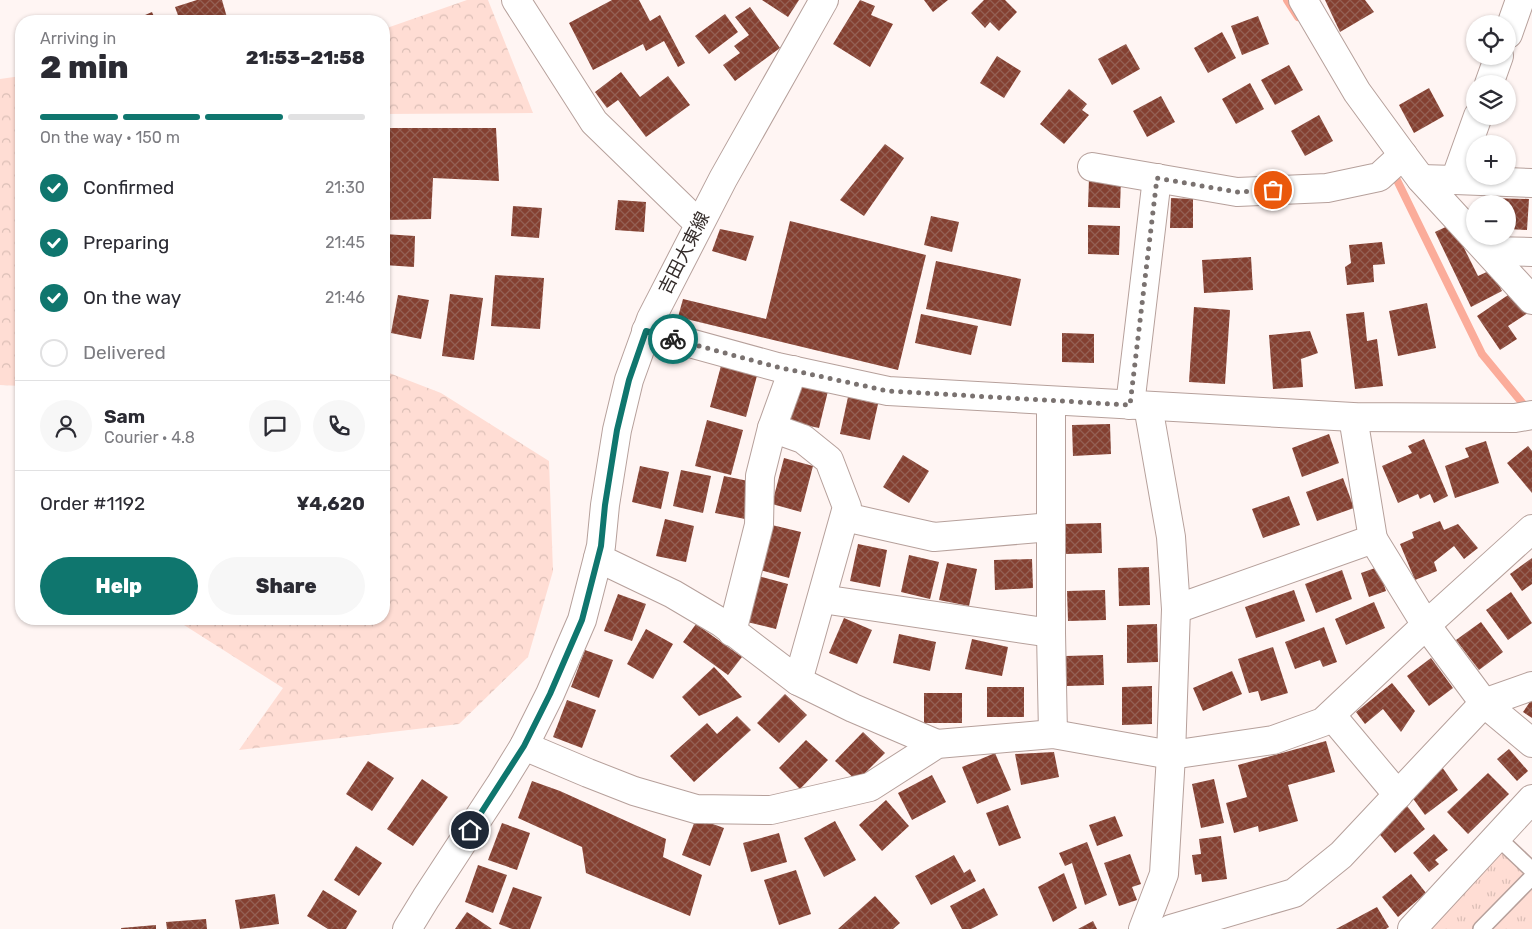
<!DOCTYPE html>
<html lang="en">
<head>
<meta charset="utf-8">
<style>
	:root { --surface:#fff; --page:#f7f7f7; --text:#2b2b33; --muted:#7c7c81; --line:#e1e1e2; --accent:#0f766e }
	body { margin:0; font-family:Rubik,"Noto Sans JP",sans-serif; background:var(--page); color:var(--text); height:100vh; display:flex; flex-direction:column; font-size:19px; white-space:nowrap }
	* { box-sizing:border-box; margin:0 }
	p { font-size:16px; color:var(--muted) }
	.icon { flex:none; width:28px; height:28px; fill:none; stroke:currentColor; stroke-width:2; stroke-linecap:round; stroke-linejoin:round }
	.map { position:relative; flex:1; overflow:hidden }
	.drawer { position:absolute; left:15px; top:15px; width:375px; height:610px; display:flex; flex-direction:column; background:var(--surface); border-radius:20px; box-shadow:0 1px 4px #0004 }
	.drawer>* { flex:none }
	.controls { position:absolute; left:1466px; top:15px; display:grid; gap:10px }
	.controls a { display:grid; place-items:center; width:50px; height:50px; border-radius:50%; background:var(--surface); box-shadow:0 1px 4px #0004; font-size:25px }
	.pin { position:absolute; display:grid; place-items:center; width:42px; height:42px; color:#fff; margin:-21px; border:2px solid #fff; border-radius:50%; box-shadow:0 1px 5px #0007 }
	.courier { position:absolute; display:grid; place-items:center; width:50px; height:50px; margin:-25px; border:4px solid #0f766e; border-radius:50%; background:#fff; color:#222; box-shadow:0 1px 6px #0007 }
	.overview em { font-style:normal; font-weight:800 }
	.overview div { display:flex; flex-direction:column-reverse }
	.overview { display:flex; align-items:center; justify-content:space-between; height:85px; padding:0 25px }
	h1 { font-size:32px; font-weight:800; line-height:38px }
	.bar { display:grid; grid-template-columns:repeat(4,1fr); gap:8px 5px; align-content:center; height:60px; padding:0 25px }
	.bar i { height:6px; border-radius:4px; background:var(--line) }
	.bar .on { background:var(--accent) }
	.bar p { grid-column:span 4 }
	.line { display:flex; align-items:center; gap:12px; padding:0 25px; border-top:1px solid var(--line) }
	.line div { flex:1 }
	.round { display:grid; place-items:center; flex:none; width:52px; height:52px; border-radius:26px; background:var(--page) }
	ol { padding:0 25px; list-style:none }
	li { display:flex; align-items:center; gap:15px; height:55px }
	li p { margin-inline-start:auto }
	li .icon { padding:5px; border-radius:50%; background:var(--accent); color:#fff; stroke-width:4 }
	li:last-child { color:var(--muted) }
	li i { width:28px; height:28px; border:2px solid var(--line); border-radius:50% }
	.cta { display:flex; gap:10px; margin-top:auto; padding:10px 25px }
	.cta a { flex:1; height:58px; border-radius:30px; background:var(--accent); color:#fff; font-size:20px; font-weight:800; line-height:58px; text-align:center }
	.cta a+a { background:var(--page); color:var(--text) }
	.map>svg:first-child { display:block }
	.forest { fill:url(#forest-crowns) }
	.park { fill:url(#park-tufts) }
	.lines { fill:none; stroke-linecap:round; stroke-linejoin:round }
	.stream { stroke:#fbac9a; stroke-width:8 }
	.building { fill:url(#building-cross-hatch) }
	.service-casing { stroke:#b6a09b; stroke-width:18 }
	.minor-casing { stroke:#b6a09b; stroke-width:30 }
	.tertiary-casing { stroke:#b6a09b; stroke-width:30 }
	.primary-casing { stroke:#b6a09b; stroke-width:30 }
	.service { stroke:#fff; stroke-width:15 }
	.minor { stroke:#fff; stroke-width:28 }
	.tertiary { stroke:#fff; stroke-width:28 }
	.primary { stroke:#fff; stroke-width:28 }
	.done { stroke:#7a7270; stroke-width:5; stroke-dasharray:0 9 }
	.route { stroke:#0f766e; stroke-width:6 }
	.labels { text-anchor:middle; stroke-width:5; stroke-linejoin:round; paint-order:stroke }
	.street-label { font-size:18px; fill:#332b29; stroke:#fff }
</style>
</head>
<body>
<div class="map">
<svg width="1532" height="929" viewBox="0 0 1532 929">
	<defs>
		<pattern id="forest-crowns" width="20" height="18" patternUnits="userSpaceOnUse" patternTransform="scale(1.25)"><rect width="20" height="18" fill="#ffddd4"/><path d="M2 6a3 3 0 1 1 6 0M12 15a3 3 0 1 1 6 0" fill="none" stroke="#dbbeb6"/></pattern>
		<pattern id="park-tufts" width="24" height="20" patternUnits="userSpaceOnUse" patternTransform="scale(1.25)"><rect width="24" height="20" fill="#ffddd4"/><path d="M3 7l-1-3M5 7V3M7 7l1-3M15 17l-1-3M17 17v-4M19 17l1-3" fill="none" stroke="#dbbeb6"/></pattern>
		<pattern id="building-cross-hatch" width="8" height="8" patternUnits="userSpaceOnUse" patternTransform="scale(1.25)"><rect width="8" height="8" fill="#844031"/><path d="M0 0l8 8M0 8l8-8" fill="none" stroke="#946054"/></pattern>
	</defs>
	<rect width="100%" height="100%" fill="#fff5f3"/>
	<!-- forest -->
	<g class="forest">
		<path d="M467,0H488L533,113L384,114V29Z"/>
		<path d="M21,76V386L0,385V79Z"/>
		<path d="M384,371L441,393L549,461L553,571L528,657L459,724L239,750L283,688L184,625L190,619H384Z"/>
	</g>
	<!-- park -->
	<path class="park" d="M1508,838L1532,858V929H1416Z"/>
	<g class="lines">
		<!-- stream -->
		<g class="stream">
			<path d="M1287,0L1298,17"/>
			<path d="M1393,172L1482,354L1528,410"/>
		</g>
	</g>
	<!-- building -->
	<g class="building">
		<path d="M197,0H222L228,21H180L175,7Z"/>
		<path d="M612,0H639L650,21L660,15L685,63L678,67L664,41L646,51L643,44L593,70L569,23Z"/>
		<path d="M762,0H799L788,17Z"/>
		<path d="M860,0L875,6L871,15L893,24L870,67L833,44Z"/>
		<path d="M924,0H948L933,12Z"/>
		<path d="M984,0H1005L1017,12L999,31L990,22L985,28L971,13Z"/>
		<path d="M1325,0H1365L1374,12L1340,32Z"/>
		<path d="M750,7L780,48L735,81L723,65L740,53L734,46L749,35L735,17Z"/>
		<path d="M152,12L156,21H131Z"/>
		<path d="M725,14L738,32L709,54L695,36Z"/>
		<path d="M1258,16L1269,44L1242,55L1231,26Z"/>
		<path d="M1222,32L1236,58L1208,73L1194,48Z"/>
		<path d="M1126,44L1140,69L1112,85L1098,59Z"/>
		<path d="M997,56L1021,71L1004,98L980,83Z"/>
		<path d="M1289,65L1303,90L1275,105L1261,80Z"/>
		<path d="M621,72L640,97L668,76L690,105L646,137L618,100L607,108L595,92Z"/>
		<path d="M1250,83L1264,109L1236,124L1222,99Z"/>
		<path d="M1429,88L1444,116L1414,133L1399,105Z"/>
		<path d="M1069,89L1087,104L1082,110L1089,115L1064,144L1040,124Z"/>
		<path d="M1161,96L1175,122L1147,137L1133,111Z"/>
		<path d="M1319,115L1333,141L1305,156L1291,131Z"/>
		<path d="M384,128H496L499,181L433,178L431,219L384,220Z"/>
		<path d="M885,144L904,158L864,216L840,200Z"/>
		<path d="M1089,178L1121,179L1120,208L1088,207Z"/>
		<path d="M1171,198L1193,199V228H1170Z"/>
		<path d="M1490,198L1529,199L1527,230L1508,229V204H1490Z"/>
		<path d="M618,200L646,202L644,232L615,230Z"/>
		<path d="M513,206L542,208L539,238L511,236Z"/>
		<path d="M931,216L959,222L952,252L924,245Z"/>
		<path d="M790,221L926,255L898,370L678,317L683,299L766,319Z"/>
		<path d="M1452,224L1478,276L1491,270L1502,291L1471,307L1435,232Z"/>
		<path d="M1088,225L1120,226L1119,255L1088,254Z"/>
		<path d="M720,229L754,236L746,261L712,251Z"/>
		<path d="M384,234L415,236L414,267L384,265Z"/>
		<path d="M1382,242L1385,264L1373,265L1374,282L1347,285L1345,267L1351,263L1349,245Z"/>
		<path d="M1251,257L1253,290L1204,293L1202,260Z"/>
		<path d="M936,261L1021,279L1011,326L926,309Z"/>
		<path d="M495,275L544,278L540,329L491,326Z"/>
		<path d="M1514,291L1528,313L1508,326L1517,339L1500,350L1477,316Z"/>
		<path d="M450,294L483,298L474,360L442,356Z"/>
		<path d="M398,295L429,300L421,339L391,333Z"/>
		<path d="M1427,303L1436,348L1398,356L1389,311Z"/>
		<path d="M1194,307L1230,310L1225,384L1189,382Z"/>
		<path d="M1364,312L1367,341L1377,339L1383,386L1355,389L1346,314Z"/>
		<path d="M921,314L978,326L971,355L915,343Z"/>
		<path d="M1310,331L1318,353L1301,359L1303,387L1273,389L1269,335Z"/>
		<path d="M1062,333L1094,334V363L1062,362Z"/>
		<path d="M722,362L758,372L746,417L710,407Z"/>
		<path d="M798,385L828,391L819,428L790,422Z"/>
		<path d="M848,397L878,404L870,440L840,434Z"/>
		<path d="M707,420L743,430L731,475L695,466Z"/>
		<path d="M1110,424L1111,454L1073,456L1072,425Z"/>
		<path d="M1329,434L1339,463L1302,477L1292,448Z"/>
		<path d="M1424,439L1448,496L1434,503L1430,494L1420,499L1418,494L1398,503L1382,466L1412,453L1408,446Z"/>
		<path d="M1486,441L1499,483L1455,498L1445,466L1469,457L1465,448Z"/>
		<path d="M1528,446L1532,451V493L1507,463Z"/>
		<path d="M903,455L929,471L909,503L883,487Z"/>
		<path d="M784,458L813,466L801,512L772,504Z"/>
		<path d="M640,466L669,472L661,509L632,502Z"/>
		<path d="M681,470L711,476L703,513L673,506Z"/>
		<path d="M724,476L753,482L745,519L715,513Z"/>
		<path d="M1343,478L1354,508L1317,521L1306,492Z"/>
		<path d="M1289,496L1300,525L1263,538L1252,509Z"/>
		<path d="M665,519L694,526L686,562L656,556Z"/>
		<path d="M1440,521L1444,530L1458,524L1478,548L1464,559L1454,546L1434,562L1437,571L1415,580L1400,544L1414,538L1412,532Z"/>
		<path d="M1101,523L1102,553L1064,554L1063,524Z"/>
		<path d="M772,525L801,532L789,578L760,570Z"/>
		<path d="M858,544L887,550L880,587L850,581Z"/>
		<path d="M909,555L939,562L930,599L901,592Z"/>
		<path d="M1532,558V584L1522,591L1510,574Z"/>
		<path d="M1032,559L1033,588L995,590L994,560Z"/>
		<path d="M947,563L977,569L969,606L939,600Z"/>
		<path d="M1149,567L1150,605L1119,606L1118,568Z"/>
		<path d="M1378,567L1386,591L1369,597L1361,573Z"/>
		<path d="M1342,570L1352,599L1316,613L1305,584Z"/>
		<path d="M758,576L788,584L776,629L747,622Z"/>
		<path d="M1105,590L1106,620L1068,621L1067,591Z"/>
		<path d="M1294,590L1305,621L1256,638L1245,607Z"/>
		<path d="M1511,592L1532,623L1508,640L1486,610Z"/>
		<path d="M618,594L646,604L632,641L604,631Z"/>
		<path d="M1374,602L1385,628L1346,645L1335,619Z"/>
		<path d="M844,618L872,630L857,664L829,653Z"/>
		<path d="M1481,622L1503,652L1479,670L1456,640Z"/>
		<path d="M696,624L742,657L728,675L683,642Z"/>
		<path d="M1157,624L1158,662L1127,663V625Z"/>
		<path d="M1324,627L1337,662L1323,667L1320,660L1295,669L1285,642Z"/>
		<path d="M646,629L673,644L653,679L627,664Z"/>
		<path d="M899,634L936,642L930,671L893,663Z"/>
		<path d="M972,639L1008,647L1002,676L965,669Z"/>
		<path d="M1273,647L1288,693L1261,701L1258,691L1249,693L1238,659Z"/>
		<path d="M585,650L613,660L599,698L571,687Z"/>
		<path d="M1103,655L1104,685L1066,686L1065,656Z"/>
		<path d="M1431,658L1453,688L1429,706L1407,676Z"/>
		<path d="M714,667L742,697L699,716L682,697Z"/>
		<path d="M1232,671L1242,694L1203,711L1193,688Z"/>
		<path d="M1392,683L1415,711L1401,732L1383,709L1365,724L1356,712Z"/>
		<path d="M1152,686V724L1122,725V687Z"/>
		<rect x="987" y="687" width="37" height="30"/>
		<rect x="924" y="693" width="38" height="30"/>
		<path d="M785,694L807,715L779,743L757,723Z"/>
		<path d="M1532,699V718L1523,712Z"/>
		<path d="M567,700L596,710L582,748L553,737Z"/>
		<path d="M737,716L751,730L694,782L670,756L707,723L717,734Z"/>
		<path d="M863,732L885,753L857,781L835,761Z"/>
		<path d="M806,740L828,760L800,789L779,768Z"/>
		<path d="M1326,741L1335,772L1288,785L1298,821L1259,832L1258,826L1234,833L1226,803L1247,797L1238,765Z"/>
		<path d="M1509,749L1528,771L1517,781L1497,759Z"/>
		<path d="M1054,752L1059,777L1021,785L1015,754Z"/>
		<path d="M995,753L1011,790L977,804L962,767Z"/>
		<path d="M368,761L394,778L372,811L346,794Z"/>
		<path d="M1442,767L1458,790L1425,815L1409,793Z"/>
		<path d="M1488,773L1509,794L1468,834L1447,812Z"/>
		<path d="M932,775L946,802L912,820L898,793Z"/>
		<path d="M422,779L448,797L413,846L387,829Z"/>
		<path d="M1214,779L1224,823L1201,828L1192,784Z"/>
		<path d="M532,781L560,791L666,839L663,857L702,875L690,916L586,873L582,847L518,818Z"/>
		<path d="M886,800L909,826L882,851L859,825Z"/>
		<path d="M1008,805L1021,838L999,846L986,813Z"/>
		<path d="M1407,806L1425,829L1395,853L1377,831Z"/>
		<path d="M1115,816L1123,836L1097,846L1089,825Z"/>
		<path d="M696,818L724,828L710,866L682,855Z"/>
		<path d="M835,821L856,860L824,877L804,838Z"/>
		<path d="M502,823L530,833L517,870L488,860Z"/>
		<path d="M779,833L787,862L751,872L743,843Z"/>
		<path d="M1434,834L1448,850L1435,860L1439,864L1429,872L1413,853Z"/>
		<path d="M1221,836L1227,879L1202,882L1201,874L1195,875L1192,855L1201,854L1199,839Z"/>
		<path d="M1087,842L1107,895L1085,905L1072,863L1065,866L1059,853Z"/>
		<path d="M356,846L382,863L359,896L334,880Z"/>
		<path d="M1130,854L1141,884L1132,887L1137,900L1119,906L1104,863Z"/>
		<path d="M954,855L964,873L970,869L976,881L931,905L915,876Z"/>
		<path d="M478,865L507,875L493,913L465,902Z"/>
		<path d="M796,870L811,914L779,925L764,880Z"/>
		<path d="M1064,873L1077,908L1053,922L1038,887Z"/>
		<path d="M1411,874L1426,893L1398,917L1382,897Z"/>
		<path d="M513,887L542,897L530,929H512L499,924Z"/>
		<path d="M984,888L998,915L971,929H962L950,906Z"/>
		<path d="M323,890L357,911L346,929H328L307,916Z"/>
		<path d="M275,894L279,924L240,929L235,900Z"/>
		<path d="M875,896L900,923L893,929H838Z"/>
		<path d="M1377,907L1389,927L1386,929H1336Z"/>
		<path d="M467,912L492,929H455Z"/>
		<path d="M206,919L207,929H167L166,922Z"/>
		<path d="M1093,921L1097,929H1078Z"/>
		<path d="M156,925V929H121V928Z"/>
	</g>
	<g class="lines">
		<defs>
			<g id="service">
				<path d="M1497,837L1532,870"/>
				<path d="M1481,929L1532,877"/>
			</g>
			<g id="minor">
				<path d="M516,0L594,122L699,224"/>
				<path d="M1303,0L1357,92L1403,155L1421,179L1532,300"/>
				<path d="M1508,34L1520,0"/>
				<path d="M1489,84L1499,56"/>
				<path d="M1092,167L1237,192L1327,188L1379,177L1403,155"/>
				<path d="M1421,179L1455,180L1478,116"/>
				<path d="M1455,180L1532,183"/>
				<path d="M1488,251L1532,252"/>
				<path d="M646,331L777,367L888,391L1353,417L1515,418L1532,415"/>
				<path d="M793,370L772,428L803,439L829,460L847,507L798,681"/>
				<path d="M1051,401V633L1053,734"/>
				<path d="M1130,405L1157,178"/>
				<path d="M845,517L934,537L1051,527"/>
				<path d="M1373,539L1426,625L1484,703L1532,743"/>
				<path d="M598,558L673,594L722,623L798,681L853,708L937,744"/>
				<path d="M822,599L1051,633"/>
				<path d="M1176,609L1373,539L1353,417"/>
				<path d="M732,632L759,525L760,476L772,428"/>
				<path d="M1331,715L1398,795"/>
				<path d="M524,746L588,773L634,791L696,809L771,810L870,787L937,744L1053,734L1171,755L1273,740L1323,722L1426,625L1532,529"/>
				<path d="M1171,929L1294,893L1341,855L1484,703L1532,686"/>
				<path d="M1412,929L1532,799"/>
			</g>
			<path id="tertiary" d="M1143,929L1164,874L1171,755L1176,609L1171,537L1148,406"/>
			<path id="primary" d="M407,929L426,898L500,785L524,746L550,694L582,620L601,546L605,505L617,430L629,380L651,319L723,179L824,0"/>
		</defs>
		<!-- service casing -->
		<use href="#service" class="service-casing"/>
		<!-- minor casing -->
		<use href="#minor" class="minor-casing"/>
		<!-- tertiary casing -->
		<use href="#tertiary" class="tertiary-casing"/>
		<!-- primary casing -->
		<use href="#primary" class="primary-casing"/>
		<!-- service -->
		<use href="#service" class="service"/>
		<!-- minor -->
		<use href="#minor" class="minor"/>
		<!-- tertiary -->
		<use href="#tertiary" class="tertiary"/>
		<!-- primary -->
		<use href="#primary" class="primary"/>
	</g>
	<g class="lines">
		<!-- done -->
		<path class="done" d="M673,339L777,367L888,391L1130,405L1157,178L1237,192L1273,190"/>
		<!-- route -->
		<path class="route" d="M470,830L524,746L550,694L582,620L601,546L605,505L617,430L629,380L646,331L673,339"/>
	</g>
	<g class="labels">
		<!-- street labels -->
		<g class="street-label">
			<text transform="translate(684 253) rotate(-63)" y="6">吉田大東線</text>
		</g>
	</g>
</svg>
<div class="controls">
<a><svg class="icon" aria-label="locate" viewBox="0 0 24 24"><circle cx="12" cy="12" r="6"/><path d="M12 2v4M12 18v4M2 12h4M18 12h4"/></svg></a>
<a><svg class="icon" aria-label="layers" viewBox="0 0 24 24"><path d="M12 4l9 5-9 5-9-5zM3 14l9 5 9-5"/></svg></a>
<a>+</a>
<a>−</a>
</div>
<div class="pin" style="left:1273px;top:190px;background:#ea580c"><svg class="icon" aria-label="bag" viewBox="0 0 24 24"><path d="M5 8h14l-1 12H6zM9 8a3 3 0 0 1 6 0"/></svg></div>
<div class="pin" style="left:470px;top:830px;background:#1f2937"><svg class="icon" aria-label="home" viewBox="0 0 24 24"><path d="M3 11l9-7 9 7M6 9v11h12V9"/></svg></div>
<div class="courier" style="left:673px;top:339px"><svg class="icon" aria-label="bike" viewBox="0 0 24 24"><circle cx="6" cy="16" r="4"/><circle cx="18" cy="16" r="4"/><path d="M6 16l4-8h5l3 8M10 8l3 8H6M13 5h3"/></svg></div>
<section class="drawer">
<div class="overview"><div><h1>2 min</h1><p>Arriving in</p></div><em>21:53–21:58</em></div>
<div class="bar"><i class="on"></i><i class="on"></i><i class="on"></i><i></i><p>On the way · 150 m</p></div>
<ol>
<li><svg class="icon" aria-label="check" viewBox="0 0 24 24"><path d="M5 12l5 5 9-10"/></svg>Confirmed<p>21:30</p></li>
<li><svg class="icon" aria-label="check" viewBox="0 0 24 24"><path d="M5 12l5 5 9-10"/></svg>Preparing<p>21:45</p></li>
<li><svg class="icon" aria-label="check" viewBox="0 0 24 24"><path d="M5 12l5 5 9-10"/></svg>On the way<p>21:46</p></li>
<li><i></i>Delivered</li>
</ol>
<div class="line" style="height:90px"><a class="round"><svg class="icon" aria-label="person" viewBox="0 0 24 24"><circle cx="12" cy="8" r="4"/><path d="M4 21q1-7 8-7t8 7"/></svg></a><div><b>Sam</b><p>Courier · 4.8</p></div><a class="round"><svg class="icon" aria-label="chat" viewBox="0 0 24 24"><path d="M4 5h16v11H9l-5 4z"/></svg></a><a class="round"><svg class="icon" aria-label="phone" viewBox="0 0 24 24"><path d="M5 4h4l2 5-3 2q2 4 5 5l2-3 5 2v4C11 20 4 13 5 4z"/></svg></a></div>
<div class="line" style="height:65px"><div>Order #1192</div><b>¥4,620</b></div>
<div class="cta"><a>Help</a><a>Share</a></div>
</section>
</div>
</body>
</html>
